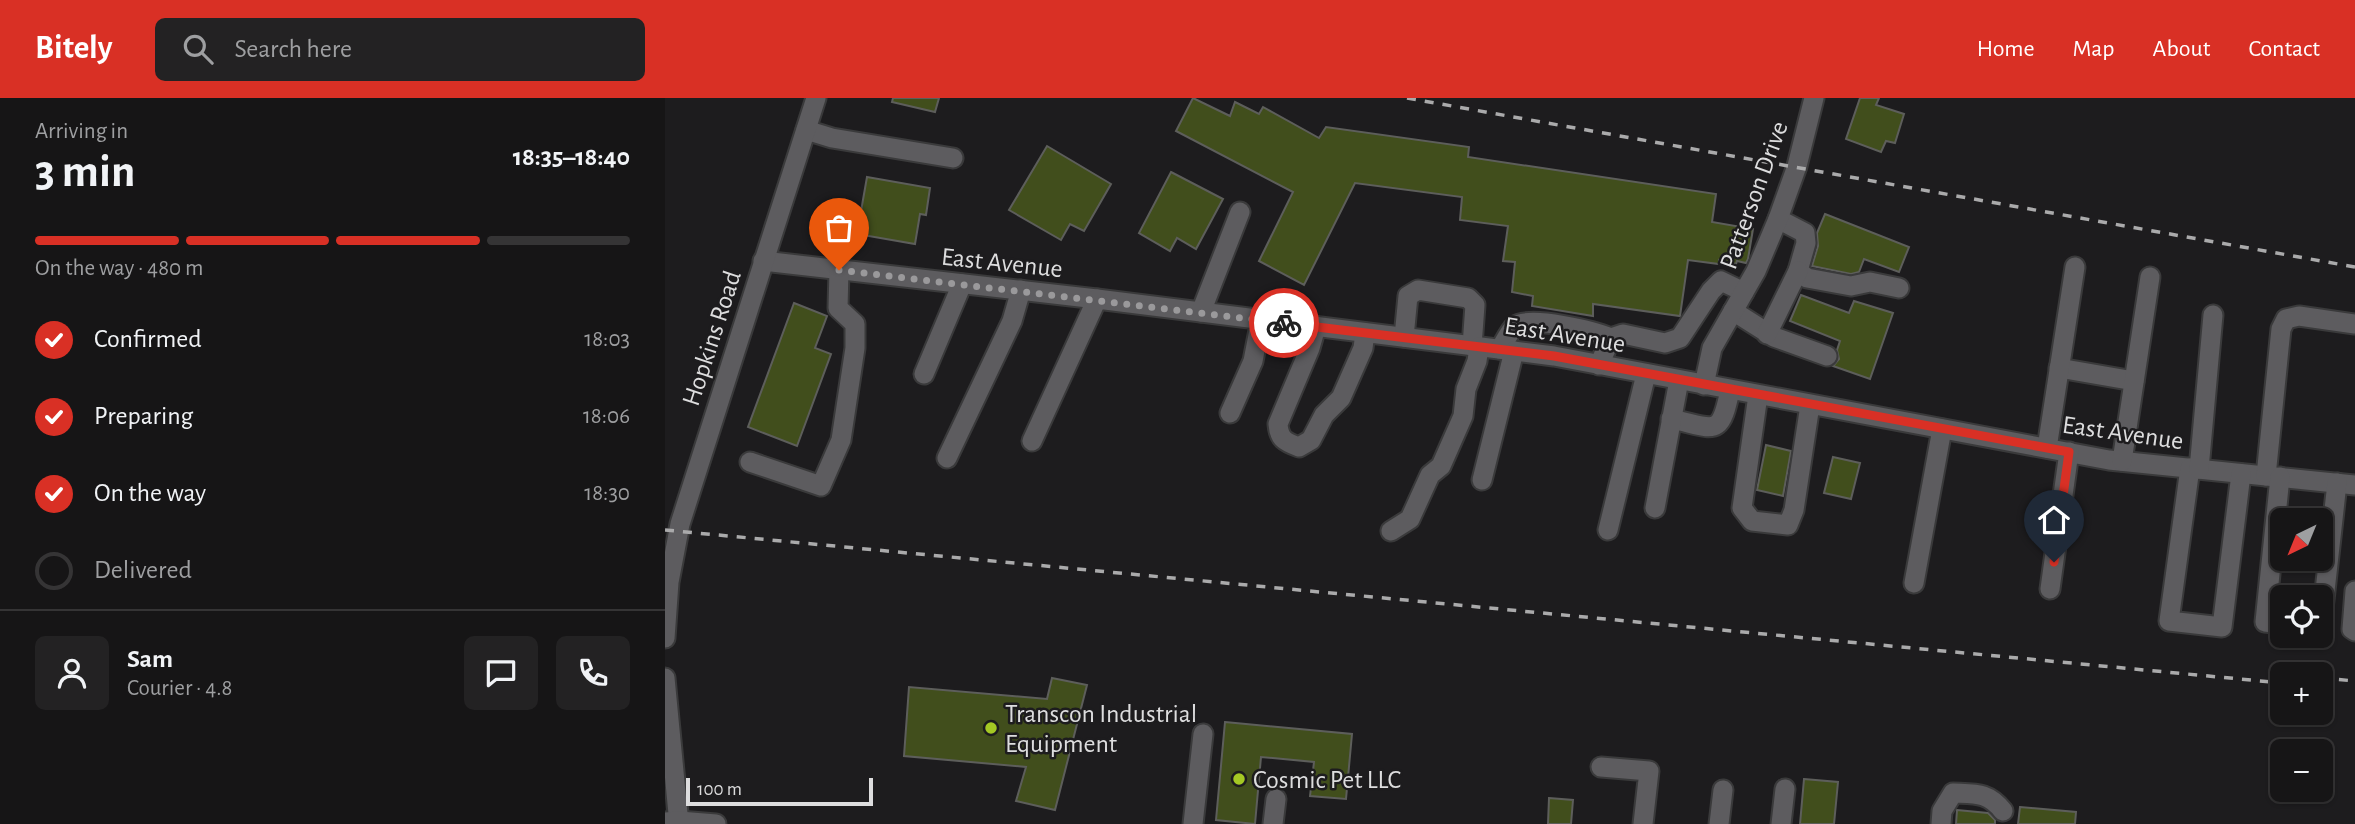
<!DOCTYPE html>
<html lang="en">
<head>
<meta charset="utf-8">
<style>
	:root { --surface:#161516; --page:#232223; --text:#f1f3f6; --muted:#9e9fa1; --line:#353435; --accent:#d93025 }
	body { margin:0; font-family:"Alegreya Sans",sans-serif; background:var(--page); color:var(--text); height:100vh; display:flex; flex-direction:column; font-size:26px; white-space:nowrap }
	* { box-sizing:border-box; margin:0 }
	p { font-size:23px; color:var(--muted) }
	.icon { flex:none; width:38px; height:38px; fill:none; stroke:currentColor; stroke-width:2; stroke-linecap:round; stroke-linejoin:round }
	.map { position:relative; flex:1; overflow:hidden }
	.side { display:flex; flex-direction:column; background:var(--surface); width:665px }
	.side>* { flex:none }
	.needle { width:46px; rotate:223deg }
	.fabs { position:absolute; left:1605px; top:410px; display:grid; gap:14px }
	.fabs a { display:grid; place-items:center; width:63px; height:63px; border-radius:10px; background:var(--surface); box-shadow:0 2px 5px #0004,0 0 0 2px var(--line); font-size:35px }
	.scale { position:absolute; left:21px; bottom:18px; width:187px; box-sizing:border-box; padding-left:7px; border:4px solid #ddddde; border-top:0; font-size:19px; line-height:24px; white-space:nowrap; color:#ddddde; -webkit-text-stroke:5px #1d1c1e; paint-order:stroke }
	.pin { position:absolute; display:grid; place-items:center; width:60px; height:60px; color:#fff; margin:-72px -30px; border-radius:50% 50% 50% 0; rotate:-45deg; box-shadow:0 0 7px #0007 }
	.pin .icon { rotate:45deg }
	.courier { position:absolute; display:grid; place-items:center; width:70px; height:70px; margin:-35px; border:5px solid #d93025; border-radius:50%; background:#fff; color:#222; box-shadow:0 2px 9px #0007 }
	.headline em { font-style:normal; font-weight:700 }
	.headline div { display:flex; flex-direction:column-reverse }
	.headline { display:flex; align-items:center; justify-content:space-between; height:119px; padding:0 35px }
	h1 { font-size:46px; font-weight:700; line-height:52px }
	.bar { display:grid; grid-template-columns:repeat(4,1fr); gap:10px 7px; align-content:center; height:84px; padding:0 35px }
	.bar i { height:9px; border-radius:5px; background:var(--line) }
	.bar .active { background:var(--accent) }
	.bar p { grid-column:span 4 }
	.line { display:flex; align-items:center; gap:18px; padding:0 35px; border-top:2px solid var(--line) }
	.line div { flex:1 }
	.round { display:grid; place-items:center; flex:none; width:74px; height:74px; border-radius:10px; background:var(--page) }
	ol { padding:0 35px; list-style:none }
	li { display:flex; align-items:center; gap:21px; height:77px }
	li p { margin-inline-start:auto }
	li .icon { padding:7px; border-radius:50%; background:var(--accent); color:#fff; stroke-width:4 }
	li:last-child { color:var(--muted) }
	li i { width:38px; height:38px; border:4px solid var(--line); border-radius:50% }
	header { display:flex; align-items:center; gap:42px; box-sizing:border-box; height:98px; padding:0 35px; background:var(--accent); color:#fff }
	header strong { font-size:33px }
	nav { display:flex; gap:38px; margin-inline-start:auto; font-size:24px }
	.search { width:490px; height:63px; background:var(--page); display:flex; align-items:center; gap:18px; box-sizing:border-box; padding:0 24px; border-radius:10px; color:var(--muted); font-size:26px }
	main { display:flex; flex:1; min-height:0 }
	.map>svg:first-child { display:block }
	.building { fill:#414e1c; stroke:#5d5e5b; stroke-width:2 }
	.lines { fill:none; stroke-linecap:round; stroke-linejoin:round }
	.minor-casing { stroke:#3a3a3b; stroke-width:23 }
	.minor { stroke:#5d5c5f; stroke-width:19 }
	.rail { stroke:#aaaaab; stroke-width:3.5; stroke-dasharray:9 9; stroke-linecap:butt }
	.done { stroke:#9a999b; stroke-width:7; stroke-dasharray:0 12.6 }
	.route { stroke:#d93025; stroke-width:9 }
	.poi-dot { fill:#a4c824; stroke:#1d1c1e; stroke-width:2.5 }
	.labels { text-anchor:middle; stroke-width:5; stroke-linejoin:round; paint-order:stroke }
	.street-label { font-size:26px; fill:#ddddde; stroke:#1d1c1e }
	.poi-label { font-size:26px; fill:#ddddde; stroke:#1d1c1e; text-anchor:start }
</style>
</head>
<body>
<header>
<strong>Bitely</strong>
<div class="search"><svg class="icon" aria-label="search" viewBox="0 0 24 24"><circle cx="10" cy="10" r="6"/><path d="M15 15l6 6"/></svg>Search here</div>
<nav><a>Home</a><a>Map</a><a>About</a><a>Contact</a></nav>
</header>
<main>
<section class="side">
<div class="headline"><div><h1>3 min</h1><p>Arriving in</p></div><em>18:35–18:40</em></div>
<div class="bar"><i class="active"></i><i class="active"></i><i class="active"></i><i></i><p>On the way · 480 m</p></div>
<ol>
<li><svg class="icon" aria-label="check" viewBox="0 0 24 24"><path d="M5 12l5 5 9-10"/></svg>Confirmed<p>18:03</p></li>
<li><svg class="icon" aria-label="check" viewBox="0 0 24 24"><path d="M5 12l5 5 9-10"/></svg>Preparing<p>18:06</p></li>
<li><svg class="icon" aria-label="check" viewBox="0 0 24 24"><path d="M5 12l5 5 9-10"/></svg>On the way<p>18:30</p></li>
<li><i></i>Delivered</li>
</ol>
<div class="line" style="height:126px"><a class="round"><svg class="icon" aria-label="person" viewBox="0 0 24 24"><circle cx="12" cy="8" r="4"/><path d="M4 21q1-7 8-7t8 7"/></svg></a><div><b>Sam</b><p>Courier · 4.8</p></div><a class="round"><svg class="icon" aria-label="chat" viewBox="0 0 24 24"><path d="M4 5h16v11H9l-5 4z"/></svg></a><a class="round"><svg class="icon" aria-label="phone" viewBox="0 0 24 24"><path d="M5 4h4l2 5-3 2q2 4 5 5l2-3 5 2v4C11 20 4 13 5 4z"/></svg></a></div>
</section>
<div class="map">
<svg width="1690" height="726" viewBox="0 0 1690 726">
	<rect width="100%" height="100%" fill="#1d1c1e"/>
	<!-- building -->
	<g class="building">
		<path d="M228,0H274L270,14L227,4Z"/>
		<path d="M528,0L565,18L570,4L594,16L598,9L654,40L661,29L804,49L803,59L1051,96L1047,124L1088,131L1083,161L1081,165L1072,163L1071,166L1054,162V166L1023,162L1015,218L928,206V218L867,208L868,198L847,194L850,164L838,163L843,128L795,122L797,99L690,85L639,187L594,163L628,94L511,33Z"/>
		<path d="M1195,0H1214L1211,7L1239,16L1230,45L1221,43L1216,54L1181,41Z"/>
		<path d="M382,48L446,86L419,133L405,126L396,142L344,112Z"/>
		<path d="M506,74L558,101L531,151L512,140L505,153L474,135Z"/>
		<path d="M202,79L265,90L261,117L255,116L250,146L192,136Z"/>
		<path d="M1160,116L1244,149L1234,174L1199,161L1194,174L1186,176L1147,168L1153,148L1152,135Z"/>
		<path d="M1136,197L1184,215L1189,203L1228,215L1205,281L1168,268L1174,261L1172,252L1175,243L1125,223Z"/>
		<path d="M129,205L162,218L150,250L166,256L132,348L83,329Z"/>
		<path d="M1101,347L1126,353L1118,398L1092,392Z"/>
		<path d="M1168,359L1195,365L1186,401L1159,395Z"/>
		<path d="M387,580L422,587L390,712L351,703L361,669L239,658L244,589L382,601Z"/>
		<path d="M560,624L687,636L681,701L645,698L649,664L596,659L590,726L551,722Z"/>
		<path d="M1139,681L1173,684L1169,726H1135Z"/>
		<path d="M884,700L908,702L906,726H883Z"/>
		<path d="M1355,709L1411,714L1410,726H1353Z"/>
		<path d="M1292,712L1323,715L1330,722V726H1291Z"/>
	</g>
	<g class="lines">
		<defs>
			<g id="minor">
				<path d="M141,32L167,40L288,60"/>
				<path d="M1113,121L1140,135L1141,145L1133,173L1142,180L1186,188L1205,184L1234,190"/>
				<path d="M98,163L432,201L889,258L1444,362L1690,387"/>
				<path d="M1068,213L1109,239L1162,258"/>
				<path d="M536,214L575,114"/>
				<path d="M651,229L645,250L613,326C614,341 620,344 634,349L646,342L659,317L676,300L698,250L700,235"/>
				<path d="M1102,236L1133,173"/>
				<path d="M739,239L743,198L753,192L803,200L810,207L807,248"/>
				<path d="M835,251C839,245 844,234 850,228C864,217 930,233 946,240"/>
				<path d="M934,267L946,240L958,236L1000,245L1015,240L1046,193L1056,183L1079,194"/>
				<path d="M1394,270L1469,283"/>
				<path d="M259,276L297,186"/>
				<path d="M1039,287L1047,250L1091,173L1113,121L1132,68L1149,0"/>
				<path d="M1093,297L1077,410L1087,423L1123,427L1129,412L1145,307"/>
				<path d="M565,315L588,263L596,222"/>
				<path d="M1006,321C1050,330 1055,341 1065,292"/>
				<path d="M367,343L432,201"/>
				<path d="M1382,350L1410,169"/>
				<path d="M282,360L347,223L356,192"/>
				<path d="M1457,363L1485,179"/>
				<path d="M85,364L156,388L176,342L190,250V226L173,210L174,172"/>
				<path d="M1525,370L1504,523L1557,529L1576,376"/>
				<path d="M1534,371L1548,217"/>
				<path d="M1601,378L1616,231L1621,221L1634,218L1690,226"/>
				<path d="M1615,379L1600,524L1617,526"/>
				<path d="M817,382L849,253"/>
				<path d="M990,410L1014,282"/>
				<path d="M943,432L981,276"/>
				<path d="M726,433L745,421L765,377L776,368L798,318L801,291L812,263L814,249"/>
				<path d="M1249,485L1277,331"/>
				<path d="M1385,491L1404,354"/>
				<path d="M1690,493L1687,531L1690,533"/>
				<path d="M1656,529L1672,385"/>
				<path d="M0,540L4,484L15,426L151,0"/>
				<path d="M0,580L14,726"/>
				<path d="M936,669L984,673L978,726"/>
				<path d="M0,724L14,723L51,726"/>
				<path d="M528,726L538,636"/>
				<path d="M608,726L611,701"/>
				<path d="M1054,726L1058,692"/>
				<path d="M1116,726L1120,691"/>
				<path d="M1276,726L1277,713L1288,695C1311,696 1323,694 1338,713"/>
			</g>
		</defs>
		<!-- minor casing -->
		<use href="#minor" class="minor-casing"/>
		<!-- minor -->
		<use href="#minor" class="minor"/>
		<!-- rail -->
		<g class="rail">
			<path d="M742,0L1690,169"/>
			<path d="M0,432L1617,585"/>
			<path d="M1656,580L1690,583"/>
		</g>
	</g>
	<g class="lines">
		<!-- done -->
		<path class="done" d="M174,172L619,225"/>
		<!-- route -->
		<path class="route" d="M619,225L889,258L1404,354L1389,464"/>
	</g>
	<!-- markers -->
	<g class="poi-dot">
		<circle cx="326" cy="630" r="7"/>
		<circle cx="574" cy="681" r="7"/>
	</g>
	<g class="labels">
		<!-- street labels -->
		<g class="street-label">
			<text transform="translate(1088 97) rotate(-70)" y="9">Patterson Drive</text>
			<text transform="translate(337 164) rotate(6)" y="9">East Avenue</text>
			<text transform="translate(900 236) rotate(9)" y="9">East Avenue</text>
			<text transform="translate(46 240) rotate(-72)" y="9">Hopkins Road</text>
			<text transform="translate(1458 334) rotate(8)" y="9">East Avenue</text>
		</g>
		<!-- poi labels -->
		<g class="poi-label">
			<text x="340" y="624">Transcon Industrial<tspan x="340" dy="30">Equipment</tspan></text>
			<text x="588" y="690">Cosmic Pet LLC</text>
		</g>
	</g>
</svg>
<div class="fabs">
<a><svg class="needle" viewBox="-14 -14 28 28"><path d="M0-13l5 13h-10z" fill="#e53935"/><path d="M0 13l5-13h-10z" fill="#9e9fa1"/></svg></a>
<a><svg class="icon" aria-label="locate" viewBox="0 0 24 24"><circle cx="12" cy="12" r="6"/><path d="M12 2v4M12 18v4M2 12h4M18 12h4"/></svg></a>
<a>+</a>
<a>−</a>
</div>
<div class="scale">100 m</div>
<div class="pin" style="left:174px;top:172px;background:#ea580c"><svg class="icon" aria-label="bag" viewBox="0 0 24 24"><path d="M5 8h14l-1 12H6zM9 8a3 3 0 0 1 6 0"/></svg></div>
<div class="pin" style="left:1389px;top:464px;background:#1f2937"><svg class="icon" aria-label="home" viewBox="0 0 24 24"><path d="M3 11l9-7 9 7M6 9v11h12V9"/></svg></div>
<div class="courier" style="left:619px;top:225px"><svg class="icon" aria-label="bike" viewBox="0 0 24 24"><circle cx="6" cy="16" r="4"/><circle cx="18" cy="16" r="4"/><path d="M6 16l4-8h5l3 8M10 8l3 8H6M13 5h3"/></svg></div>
</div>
</main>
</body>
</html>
